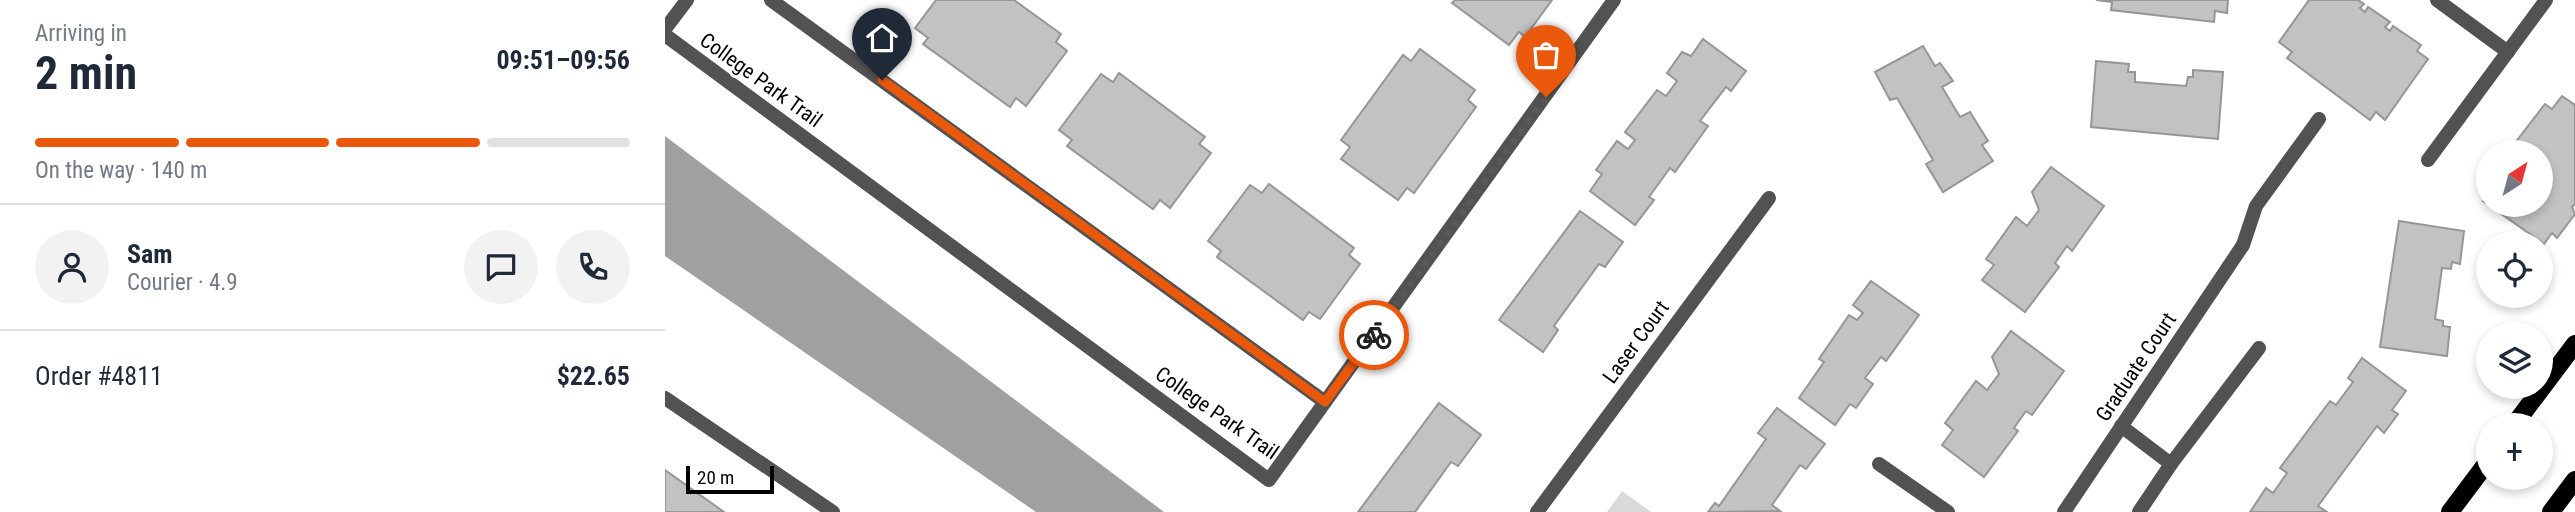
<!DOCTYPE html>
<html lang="en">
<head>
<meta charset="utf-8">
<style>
	:root { --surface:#fff; --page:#f2f2f3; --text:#1f2937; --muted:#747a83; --line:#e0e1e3; --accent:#ea580c }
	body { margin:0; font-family:"Roboto Condensed",sans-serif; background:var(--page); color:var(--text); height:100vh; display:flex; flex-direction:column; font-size:26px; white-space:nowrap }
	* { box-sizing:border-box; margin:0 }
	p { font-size:23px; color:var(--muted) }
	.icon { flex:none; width:38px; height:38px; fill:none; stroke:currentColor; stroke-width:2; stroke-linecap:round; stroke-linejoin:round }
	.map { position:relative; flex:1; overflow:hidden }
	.drawer { display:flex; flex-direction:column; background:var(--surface); width:665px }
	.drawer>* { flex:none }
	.needle { width:46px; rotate:36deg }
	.buttons { position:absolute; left:1811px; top:140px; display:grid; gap:14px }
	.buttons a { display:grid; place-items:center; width:77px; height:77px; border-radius:50%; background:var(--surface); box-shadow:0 4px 10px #0003; font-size:35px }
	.scale { position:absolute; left:21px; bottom:18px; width:88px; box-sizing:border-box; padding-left:7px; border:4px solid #000; border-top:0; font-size:19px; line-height:24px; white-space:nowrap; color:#000; -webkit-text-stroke:5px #fff; paint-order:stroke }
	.pin { position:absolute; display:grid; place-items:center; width:60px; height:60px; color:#fff; margin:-72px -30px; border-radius:50% 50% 50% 0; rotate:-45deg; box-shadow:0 0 7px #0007 }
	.pin .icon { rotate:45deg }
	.courier { position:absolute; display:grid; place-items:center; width:70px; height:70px; margin:-35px; border:5px solid #ea580c; border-radius:50%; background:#fff; color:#222; box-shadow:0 2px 9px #0007 }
	.overview em { font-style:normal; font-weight:700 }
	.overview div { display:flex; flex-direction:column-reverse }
	.overview { display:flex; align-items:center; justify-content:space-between; height:119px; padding:0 35px }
	h1 { font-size:46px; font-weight:700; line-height:52px }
	.bar { display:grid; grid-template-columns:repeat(4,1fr); gap:10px 7px; align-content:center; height:84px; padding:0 35px }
	.bar i { height:9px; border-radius:5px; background:var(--line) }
	.bar .on { background:var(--accent) }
	.bar p { grid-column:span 4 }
	.line { display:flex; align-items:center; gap:18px; padding:0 35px; border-top:2px solid var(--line) }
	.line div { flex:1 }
	.round { display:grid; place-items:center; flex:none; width:74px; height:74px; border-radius:37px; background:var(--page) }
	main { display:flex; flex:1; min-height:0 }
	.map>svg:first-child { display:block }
	.green { fill:#d9d9d9 }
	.water { fill:#a0a0a0 }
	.building { fill:#c2c2c2; stroke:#969696; stroke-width:2 }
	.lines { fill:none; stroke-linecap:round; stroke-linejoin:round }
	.lane { stroke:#525252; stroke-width:14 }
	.street { stroke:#525252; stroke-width:14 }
	.primary { stroke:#000; stroke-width:18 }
	.done { stroke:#595959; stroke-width:7; stroke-dasharray:0 12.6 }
	.route { stroke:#ea580c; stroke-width:9 }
	.labels { text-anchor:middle; stroke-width:6; stroke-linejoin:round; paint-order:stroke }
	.street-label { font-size:21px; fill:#000; stroke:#fff }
</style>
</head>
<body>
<main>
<section class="drawer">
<div class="overview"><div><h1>2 min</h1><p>Arriving in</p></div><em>09:51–09:56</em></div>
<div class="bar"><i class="on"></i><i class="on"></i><i class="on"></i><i></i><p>On the way · 140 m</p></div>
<div class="line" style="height:126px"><a class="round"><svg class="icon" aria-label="person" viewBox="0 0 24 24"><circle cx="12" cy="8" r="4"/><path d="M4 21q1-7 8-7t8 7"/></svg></a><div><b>Sam</b><p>Courier · 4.9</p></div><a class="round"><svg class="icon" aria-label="chat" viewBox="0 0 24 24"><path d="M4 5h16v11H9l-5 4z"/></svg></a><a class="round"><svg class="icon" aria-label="phone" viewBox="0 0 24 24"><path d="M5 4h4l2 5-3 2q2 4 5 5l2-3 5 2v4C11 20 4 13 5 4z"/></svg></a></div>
<div class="line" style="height:91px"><div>Order #4811</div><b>$22.65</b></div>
</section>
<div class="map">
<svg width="1910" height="512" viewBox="0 0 1910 512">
	<rect width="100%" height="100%" fill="#fff"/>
	<!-- green -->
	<path class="green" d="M957,491L986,512H942Z"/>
	<!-- water -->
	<path class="water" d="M0,136L499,512H371L0,256Z"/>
	<!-- building -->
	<g class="building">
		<path d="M271,0H349L396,34L391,42L402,51L361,106L351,98L345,107L258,44L263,38L250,28Z"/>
		<path d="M790,0H887L860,37L854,32L844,45L787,3Z"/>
		<path d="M1431,0H1563L1562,13L1550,11L1549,22L1446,10L1447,2Z"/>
		<path d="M1644,0H1693L1699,4L1695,8L1700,12L1703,7L1725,22L1720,27L1725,31L1728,26L1756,45L1752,51L1763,59L1720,120L1711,112L1705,120L1622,58L1627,52L1614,42Z"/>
		<path d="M1038,39L1081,71L1066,91L1061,87L1035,121L1043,126L1010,172L1005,168L984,197L989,200L970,225L925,191L937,174L931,170L952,141L963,149L970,140L960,132L992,90L1001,96L1012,81L1002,73L1017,52L1026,56Z"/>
		<path d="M1258,46L1270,66L1275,63L1288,81L1277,87L1295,117L1305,112L1323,141L1317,145L1328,161L1278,192L1261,164L1268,160L1232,98L1225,100L1210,72Z"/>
		<path d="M755,49L810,90L803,100L811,107L749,193L742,188L733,200L676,159L685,147L676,140L738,55L746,61Z"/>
		<path d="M1431,61L1464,64L1463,72H1470V82L1521,86L1523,77H1528V70L1558,72L1553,139L1426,127Z"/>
		<path d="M454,73L540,137L534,144L546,153L505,208L495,200L488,209L402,146L407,140L394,130L436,74L448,82Z"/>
		<path d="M1897,96L1910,105V204L1907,207L1910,214L1892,238L1887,233L1879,244L1818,201L1824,195V205H1876V152H1843L1880,104L1887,109Z"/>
		<path d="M1386,167L1439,206L1407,251L1402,246L1390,263L1394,267L1360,312L1317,280L1329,265L1321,259L1351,217L1362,226L1374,210L1367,192Z"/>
		<path d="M604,184L689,248L684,255L695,264L655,319L644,312L638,320L552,257L556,251L543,241L585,185L597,193Z"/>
		<path d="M915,211L958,242L940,267L934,264L889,326L893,330L878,352L834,320Z"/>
		<path d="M1734,221L1799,231L1795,264L1787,262L1786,269L1777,268L1770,319L1778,321V326L1785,327L1782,356L1715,347Z"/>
		<path d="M1206,281L1254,315L1221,361L1216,357L1200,378L1208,384L1191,408L1185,404L1170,425L1134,398L1159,362L1154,359L1184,315L1192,320L1198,313L1188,305Z"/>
		<path d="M1346,331L1399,371L1367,415L1361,411L1349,428L1353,431L1319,477L1277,445L1288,430L1280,423L1311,381L1322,390L1334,374L1327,357Z"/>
		<path d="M1697,358L1741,391L1727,410L1733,414L1719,433L1712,426L1653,506L1662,512H1585L1601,488L1608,493L1622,473L1615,468L1665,401L1671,405L1688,382L1683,378Z"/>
		<path d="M774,403L816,435L793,466L786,462L750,512H693Z"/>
		<path d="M1112,408L1160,444L1141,469L1135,465L1107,505L1115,511L1043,512L1050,503L1054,506L1101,439L1093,433Z"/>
		<path d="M0,470L59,512H0Z"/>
	</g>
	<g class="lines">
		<!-- lane -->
		<g class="lane">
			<path d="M106,0L660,402"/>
			<path d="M1772,0L1843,52"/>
			<path d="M0,29L22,0"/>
			<path d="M0,35L604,480L949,0"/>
			<path d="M1763,160L1881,0"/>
			<path d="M1578,245L1591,206L1654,119"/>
			<path d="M0,398L168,512"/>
			<path d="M1456,426L1506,464L1594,348"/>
			<path d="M1214,464L1283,512"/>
			<path d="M1474,512L1506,464"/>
		</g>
		<!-- street -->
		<g class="street">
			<path d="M872,512L1104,198"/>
			<path d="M1399,512L1578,245"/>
		</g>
		<!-- primary -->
		<g class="primary">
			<path d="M1849,425L1910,344"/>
			<path d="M1785,512L1824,460"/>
			<path d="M1886,512L1910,480"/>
		</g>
	</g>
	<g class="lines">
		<!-- done -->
		<path class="done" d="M709,335L881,97"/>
		<!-- route -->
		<path class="route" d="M217,80L660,402L709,335"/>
	</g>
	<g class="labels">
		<!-- street labels -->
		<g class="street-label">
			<text transform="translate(96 80) rotate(36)" y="7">College Park Trail</text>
			<text transform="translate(971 342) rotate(-54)" y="7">Laser Court</text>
			<text transform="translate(1471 367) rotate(-56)" y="7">Graduate Court</text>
			<text transform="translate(552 413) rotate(35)" y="7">College Park Trail</text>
		</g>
	</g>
</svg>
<div class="buttons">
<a><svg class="needle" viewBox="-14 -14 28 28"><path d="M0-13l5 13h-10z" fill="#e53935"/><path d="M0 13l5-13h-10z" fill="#747a83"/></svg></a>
<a><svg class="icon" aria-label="locate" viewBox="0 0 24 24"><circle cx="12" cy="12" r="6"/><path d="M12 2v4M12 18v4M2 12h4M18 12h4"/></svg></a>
<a><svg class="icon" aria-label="layers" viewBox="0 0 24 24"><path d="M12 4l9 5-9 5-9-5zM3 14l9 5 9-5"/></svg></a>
<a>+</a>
</div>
<div class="scale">20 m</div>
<div class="pin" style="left:881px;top:97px;background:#ea580c"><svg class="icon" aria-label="bag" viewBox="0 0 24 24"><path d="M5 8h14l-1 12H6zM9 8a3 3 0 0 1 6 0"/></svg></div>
<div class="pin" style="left:217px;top:80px;background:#1f2937"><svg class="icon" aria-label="home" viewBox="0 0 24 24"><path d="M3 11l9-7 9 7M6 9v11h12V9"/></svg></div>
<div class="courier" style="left:709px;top:335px"><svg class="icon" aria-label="bike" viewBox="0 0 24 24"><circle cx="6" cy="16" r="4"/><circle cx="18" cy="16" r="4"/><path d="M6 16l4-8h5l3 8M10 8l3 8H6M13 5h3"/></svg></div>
</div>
</main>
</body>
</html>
